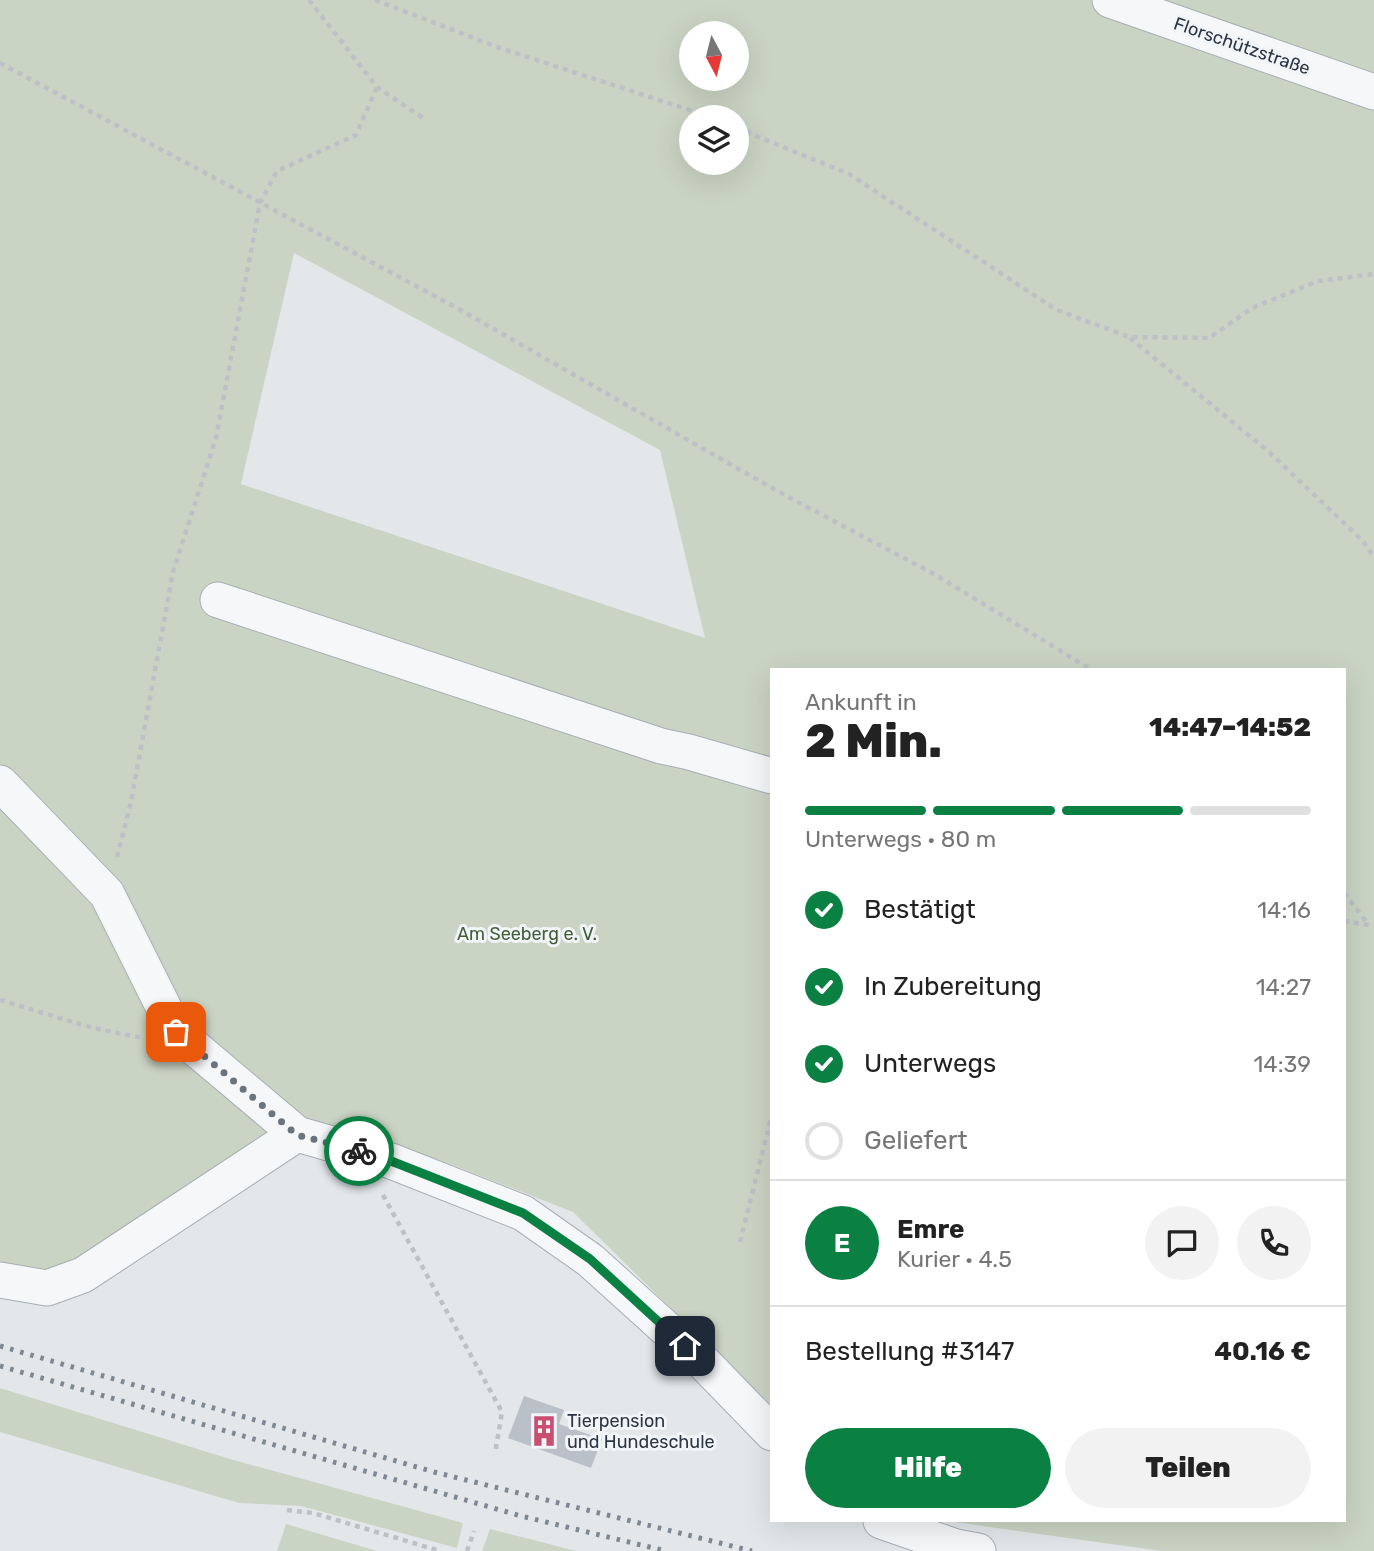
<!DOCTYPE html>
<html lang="de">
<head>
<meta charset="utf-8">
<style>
	:root { --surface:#fff; --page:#f2f2f2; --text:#222; --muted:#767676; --line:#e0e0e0; --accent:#0b8043 }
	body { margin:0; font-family:Rubik,sans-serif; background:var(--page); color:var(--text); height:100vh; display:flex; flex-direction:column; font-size:26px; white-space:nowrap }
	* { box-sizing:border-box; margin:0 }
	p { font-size:23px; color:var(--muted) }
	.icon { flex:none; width:38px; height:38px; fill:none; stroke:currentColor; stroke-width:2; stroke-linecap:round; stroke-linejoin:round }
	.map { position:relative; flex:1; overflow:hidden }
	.drawer { position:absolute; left:770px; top:668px; width:576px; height:854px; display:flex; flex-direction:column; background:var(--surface); border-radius:0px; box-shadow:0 7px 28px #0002 }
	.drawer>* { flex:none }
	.needle { width:46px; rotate:173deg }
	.buttons { position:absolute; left:679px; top:21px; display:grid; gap:14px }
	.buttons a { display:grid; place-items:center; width:70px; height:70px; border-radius:50%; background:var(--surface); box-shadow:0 7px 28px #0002; font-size:35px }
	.pin { position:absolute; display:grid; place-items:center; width:60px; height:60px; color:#fff; margin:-30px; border-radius:14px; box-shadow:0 4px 10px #0006 }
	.courier { position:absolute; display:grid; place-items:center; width:70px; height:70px; margin:-35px; border:5px solid #0b8043; border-radius:50%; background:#fff; color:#222; box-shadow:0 2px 9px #0007 }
	.head em { font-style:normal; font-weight:800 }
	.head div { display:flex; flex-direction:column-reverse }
	.head { display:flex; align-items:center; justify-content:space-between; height:119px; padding:0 35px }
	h1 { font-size:46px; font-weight:800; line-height:52px }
	.bar { display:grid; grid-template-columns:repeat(4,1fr); gap:10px 7px; align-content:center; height:84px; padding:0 35px }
	.bar i { height:9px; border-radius:5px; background:var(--line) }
	.bar .on { background:var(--accent) }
	.bar p { grid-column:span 4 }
	.line { display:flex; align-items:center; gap:18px; padding:0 35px; border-top:2px solid var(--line) }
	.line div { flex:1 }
	.round { display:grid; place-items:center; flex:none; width:74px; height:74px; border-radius:37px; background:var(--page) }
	ol { padding:0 35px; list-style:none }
	li { display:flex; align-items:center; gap:21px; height:77px }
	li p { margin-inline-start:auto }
	li .icon { padding:7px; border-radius:50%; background:var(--accent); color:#fff; stroke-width:4 }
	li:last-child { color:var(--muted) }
	li i { width:38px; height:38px; border:4px solid var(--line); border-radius:50% }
	.primary-button { display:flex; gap:14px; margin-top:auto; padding:14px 35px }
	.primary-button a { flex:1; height:80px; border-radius:42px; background:var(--accent); color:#fff; font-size:28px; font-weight:800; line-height:80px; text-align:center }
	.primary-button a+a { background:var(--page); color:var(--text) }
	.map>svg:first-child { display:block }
	.green { fill:#cad4c4; fill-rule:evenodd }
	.building { fill:#bac0c7 }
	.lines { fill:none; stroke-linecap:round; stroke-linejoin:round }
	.minor-casing { stroke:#a8aeb4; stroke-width:37 }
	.path { stroke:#bcc1c6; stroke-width:4.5; stroke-dasharray:5 5; stroke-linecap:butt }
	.minor { stroke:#f5f7f9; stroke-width:35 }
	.rail { stroke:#7d8893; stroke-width:5; stroke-dasharray:3.5 7; stroke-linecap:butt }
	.done { stroke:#6b747d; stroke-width:7; stroke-dasharray:0 12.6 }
	.route { stroke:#0b8043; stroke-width:9 }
	.labels { text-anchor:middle; stroke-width:6; stroke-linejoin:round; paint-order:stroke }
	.street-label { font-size:18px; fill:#2b3642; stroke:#f2f5f8 }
	.park-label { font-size:18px; fill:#445d39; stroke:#f2f5f8 }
	.poi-label { font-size:18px; fill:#2b3642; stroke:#f2f5f8; text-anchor:start }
</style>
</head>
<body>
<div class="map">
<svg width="1374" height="1551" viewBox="0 0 1374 1551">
	<rect width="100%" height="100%" fill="#e3e7ea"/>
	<!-- green -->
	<g class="green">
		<path d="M0,0H1374V1551H1161L947,1521H1344V670H772V1408L573,1212L445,1162L300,1118L48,1286L0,1270ZM691,33H737V79H691ZM691,117H737V163H691ZM294,253L660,450L705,638L241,484Z"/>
		<path d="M0,1388L230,1459L463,1523L457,1548L301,1506L239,1503L0,1432Z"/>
		<path d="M286,1524L377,1551H277Z"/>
		<path d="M490,1529L576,1551H482Z"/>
	</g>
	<!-- building -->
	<path class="building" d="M524,1396L564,1410L559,1424L602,1439L591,1468L508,1438Z"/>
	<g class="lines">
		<defs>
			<g id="minor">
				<path d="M1110,0L1374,92"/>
				<path d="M218,600L661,746L689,752L772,776"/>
				<path d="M0,783L107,894L176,1032L297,1134L391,1161L523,1213L590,1260L704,1363L772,1433"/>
				<path d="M0,1280L47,1288L83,1275L297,1134"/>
				<path d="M881,1521L956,1547L978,1551"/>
			</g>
		</defs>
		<!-- minor casing -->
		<use href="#minor" class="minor-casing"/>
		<!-- path -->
		<g class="path">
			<path d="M309,0L377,87L423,118"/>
			<path d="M375,0L497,47L711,117"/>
			<path d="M0,63L457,308L779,492L934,574L1092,670"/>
			<path d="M737,128L849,174L1057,310L1129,337L1209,338L1252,308L1318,281L1374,274"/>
			<path d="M1130,338L1269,452L1363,541L1374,558"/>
			<path d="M117,857L131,802L173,572L216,438L260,203L277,171L356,135L377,87"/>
			<path d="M1344,893L1369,925"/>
			<path d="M1344,921L1374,926"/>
			<path d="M0,1000L93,1028L143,1038"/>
			<path d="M383,1195L502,1412L495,1454"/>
			<path d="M740,1242L772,1114"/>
			<path d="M287,1510L313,1513L440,1551"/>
			<path d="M467,1551L474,1531"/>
		</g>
		<!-- minor -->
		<use href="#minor" class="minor"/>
		<!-- rail -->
		<g class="rail">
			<path d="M0,1346L434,1472L752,1551"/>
			<path d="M0,1366L521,1516L666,1551"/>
		</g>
	</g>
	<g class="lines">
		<!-- done -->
		<path class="done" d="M176,1032L297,1135L359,1151"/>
		<!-- route -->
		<path class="route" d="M359,1151L391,1161L523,1213L590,1259L685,1346"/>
	</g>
	<!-- icons -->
	<defs>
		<symbol id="building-bare" viewBox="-9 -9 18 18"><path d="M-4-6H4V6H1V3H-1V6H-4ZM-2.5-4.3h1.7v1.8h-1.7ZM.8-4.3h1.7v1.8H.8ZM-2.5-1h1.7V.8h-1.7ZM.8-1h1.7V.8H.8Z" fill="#c94e70" stroke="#f2f5f8" stroke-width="2.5" paint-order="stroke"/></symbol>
	</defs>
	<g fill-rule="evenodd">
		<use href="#building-bare" x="522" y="1409" width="44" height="44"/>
	</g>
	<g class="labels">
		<!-- street labels -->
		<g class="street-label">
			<text transform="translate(1242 46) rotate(19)" y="6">Florschützstraße</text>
		</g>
		<!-- park labels -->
		<g class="park-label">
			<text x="527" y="940">Am Seeberg e. V.</text>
		</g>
		<!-- poi labels -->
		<g class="poi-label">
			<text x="567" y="1427">Tierpension<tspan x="567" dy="21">und Hundeschule</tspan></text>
		</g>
	</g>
</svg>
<div class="buttons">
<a><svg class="needle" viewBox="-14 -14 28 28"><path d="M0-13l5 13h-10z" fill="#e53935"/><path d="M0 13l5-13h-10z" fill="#767676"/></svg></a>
<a><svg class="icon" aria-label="layers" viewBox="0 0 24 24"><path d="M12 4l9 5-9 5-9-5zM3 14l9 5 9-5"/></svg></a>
</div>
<div class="pin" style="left:176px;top:1032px;background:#ea580c"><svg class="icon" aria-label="bag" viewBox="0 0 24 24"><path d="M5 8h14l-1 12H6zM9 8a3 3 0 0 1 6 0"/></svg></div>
<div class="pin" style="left:685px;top:1346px;background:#1f2937"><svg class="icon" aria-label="home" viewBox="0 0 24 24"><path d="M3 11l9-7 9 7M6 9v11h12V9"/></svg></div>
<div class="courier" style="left:359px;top:1151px"><svg class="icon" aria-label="bike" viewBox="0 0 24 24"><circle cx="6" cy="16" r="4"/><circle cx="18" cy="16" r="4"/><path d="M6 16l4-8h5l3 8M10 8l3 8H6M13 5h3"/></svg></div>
<section class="drawer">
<div class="head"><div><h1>2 Min.</h1><p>Ankunft in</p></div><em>14:47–14:52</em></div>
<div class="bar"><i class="on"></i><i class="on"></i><i class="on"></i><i></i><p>Unterwegs · 80 m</p></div>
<ol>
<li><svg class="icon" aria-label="check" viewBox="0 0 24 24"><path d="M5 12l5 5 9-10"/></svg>Bestätigt<p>14:16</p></li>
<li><svg class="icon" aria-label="check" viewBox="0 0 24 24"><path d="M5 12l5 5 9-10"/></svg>In Zubereitung<p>14:27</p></li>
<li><svg class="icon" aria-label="check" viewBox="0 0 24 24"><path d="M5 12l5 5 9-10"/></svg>Unterwegs<p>14:39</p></li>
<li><i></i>Geliefert</li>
</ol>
<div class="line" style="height:126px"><b class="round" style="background:var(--accent);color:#fff">E</b><div><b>Emre</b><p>Kurier · 4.5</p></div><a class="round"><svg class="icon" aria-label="chat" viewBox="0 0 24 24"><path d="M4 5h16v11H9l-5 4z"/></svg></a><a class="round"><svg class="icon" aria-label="phone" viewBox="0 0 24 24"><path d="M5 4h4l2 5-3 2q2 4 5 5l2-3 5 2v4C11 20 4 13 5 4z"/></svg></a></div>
<div class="line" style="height:91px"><div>Bestellung #3147</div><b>40.16 €</b></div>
<div class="primary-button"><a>Hilfe</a><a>Teilen</a></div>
</section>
</div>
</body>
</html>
